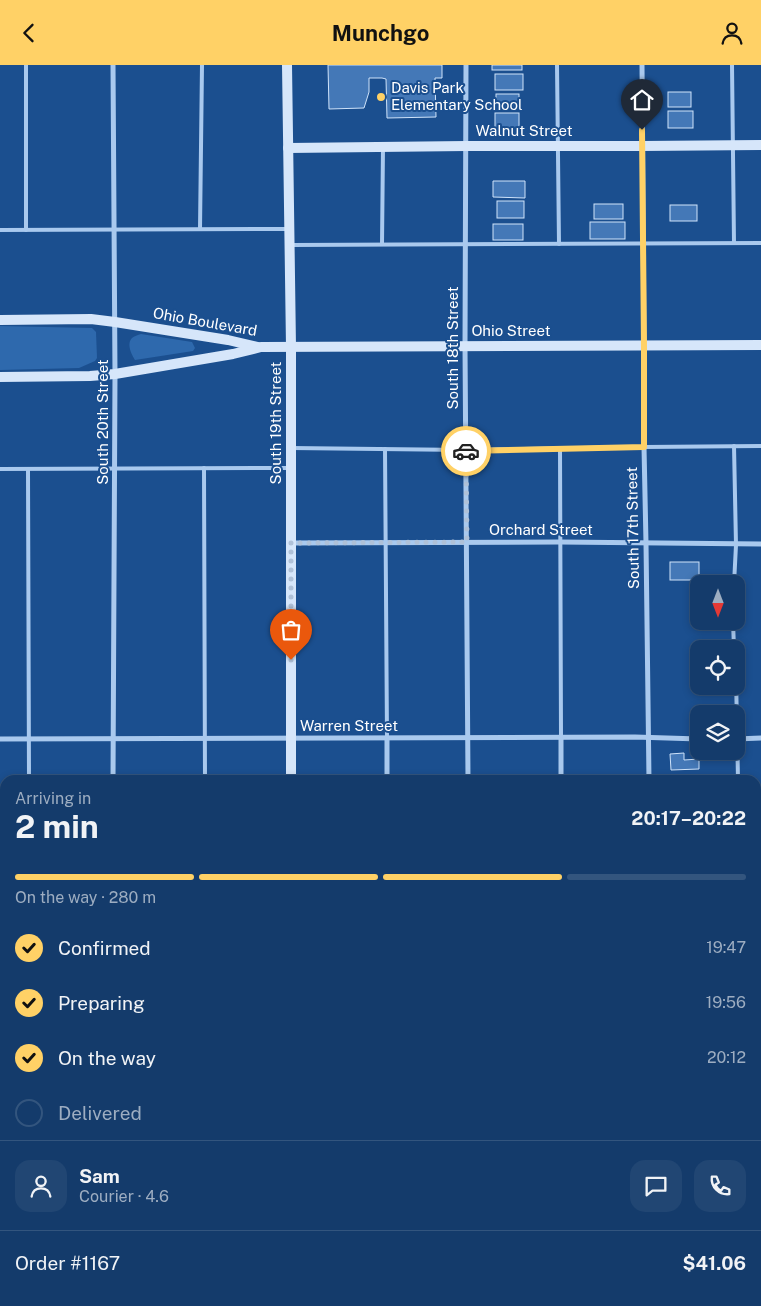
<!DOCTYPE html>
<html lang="en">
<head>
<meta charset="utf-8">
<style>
	:root { --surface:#143b6b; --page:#214673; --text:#f1f3f6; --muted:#9dadc1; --line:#33557e; --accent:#ffd166 }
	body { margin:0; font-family:"Public Sans",sans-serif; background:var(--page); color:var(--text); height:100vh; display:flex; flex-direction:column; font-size:19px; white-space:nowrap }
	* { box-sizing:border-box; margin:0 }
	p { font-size:16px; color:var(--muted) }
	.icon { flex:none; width:28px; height:28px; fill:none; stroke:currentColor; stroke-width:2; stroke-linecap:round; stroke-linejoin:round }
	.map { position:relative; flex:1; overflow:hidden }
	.sheet { position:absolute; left:0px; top:710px; width:761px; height:531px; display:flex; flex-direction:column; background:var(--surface); border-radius:15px 15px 0 0; box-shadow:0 2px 8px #0003,0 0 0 1px var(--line) }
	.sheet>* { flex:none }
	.needle { width:32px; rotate:180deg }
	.fabs { position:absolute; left:690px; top:510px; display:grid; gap:10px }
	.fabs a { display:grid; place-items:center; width:55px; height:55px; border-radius:10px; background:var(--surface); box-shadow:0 2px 8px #0003,0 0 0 1px var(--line); font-size:25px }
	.pin { position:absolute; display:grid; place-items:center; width:42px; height:42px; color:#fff; margin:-51px -21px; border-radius:50% 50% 50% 0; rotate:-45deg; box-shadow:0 0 5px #0007 }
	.pin .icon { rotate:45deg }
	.courier { position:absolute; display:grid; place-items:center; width:50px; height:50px; margin:-25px; border:4px solid #ffd166; border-radius:50%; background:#fff; color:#222; box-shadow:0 1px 6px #0007 }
	.overview em { font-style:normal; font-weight:700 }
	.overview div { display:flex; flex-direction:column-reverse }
	.overview { display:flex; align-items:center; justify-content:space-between; height:85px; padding:0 15px }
	h1 { font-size:32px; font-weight:700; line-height:38px }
	.bar { display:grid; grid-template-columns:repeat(4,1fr); gap:8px 5px; align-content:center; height:60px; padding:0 15px }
	.bar i { height:6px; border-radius:4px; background:var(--line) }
	.bar .selected { background:var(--accent) }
	.bar p { grid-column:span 4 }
	.line { display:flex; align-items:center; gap:12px; padding:0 15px; border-top:1px solid var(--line) }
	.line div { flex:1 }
	.round { display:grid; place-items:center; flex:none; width:52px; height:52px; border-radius:15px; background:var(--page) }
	ol { padding:0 15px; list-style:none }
	li { display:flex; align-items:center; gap:15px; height:55px }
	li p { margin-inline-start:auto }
	li .icon { padding:5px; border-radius:50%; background:var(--accent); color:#111; stroke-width:4 }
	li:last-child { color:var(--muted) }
	li i { width:28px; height:28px; border:2px solid var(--line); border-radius:50% }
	header { display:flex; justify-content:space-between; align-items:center; height:65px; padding:0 15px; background:var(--accent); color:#111; font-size:22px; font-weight:700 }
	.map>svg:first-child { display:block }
	.green { fill:#2e69ad }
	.building { fill:#4478b7; stroke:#cfe3fa }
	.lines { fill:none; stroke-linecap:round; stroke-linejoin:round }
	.lane { stroke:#a9c9ee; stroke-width:4 }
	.street { stroke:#a9c9ee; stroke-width:5 }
	.secondary { stroke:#d6e6fa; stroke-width:10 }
	.primary { stroke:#f0f6ff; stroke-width:12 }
	.done { stroke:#afc1d8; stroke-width:5; stroke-dasharray:0 9 }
	.route { stroke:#ffd166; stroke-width:6 }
	.poi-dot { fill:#ffd166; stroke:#1b4f8f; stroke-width:2 }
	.labels { text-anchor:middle; stroke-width:4; stroke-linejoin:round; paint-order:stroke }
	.poi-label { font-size:15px; fill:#fff; stroke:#1b4f8f; text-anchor:start }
	.street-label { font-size:15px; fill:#fff; stroke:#1b4f8f }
</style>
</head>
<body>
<header><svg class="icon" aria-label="back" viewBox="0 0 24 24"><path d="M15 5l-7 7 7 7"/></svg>Munchgo<svg class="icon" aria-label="person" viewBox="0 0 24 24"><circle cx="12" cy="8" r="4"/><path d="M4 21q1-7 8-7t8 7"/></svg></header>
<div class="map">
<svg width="761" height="1241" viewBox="0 0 761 1241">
	<rect width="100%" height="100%" fill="#1b4f8f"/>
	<!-- green -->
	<g class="green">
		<path d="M0,261L92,263L96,267L97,293L95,296L79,303L0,305Z"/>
		<path d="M141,269L192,277L195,283L193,286L135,295C132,290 126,279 132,273C134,271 138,270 141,269Z"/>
	</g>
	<!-- building -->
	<g class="building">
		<path d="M328,0H442V13H435L436,52L387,53L386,14L382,13H369V27L364,43L329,44Z"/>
		<rect x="492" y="0" width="30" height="5"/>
		<rect x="495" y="9" width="28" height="16"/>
		<rect x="668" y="27" width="23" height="15"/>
		<rect x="496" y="29" width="23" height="15"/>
		<rect x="668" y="46" width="25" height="17"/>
		<rect x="495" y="48" width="24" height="18"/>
		<path d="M493,116H525V133L493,132Z"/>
		<rect x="497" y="136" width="27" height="17"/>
		<rect x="594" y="139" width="29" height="15"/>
		<rect x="670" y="140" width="27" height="16"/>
		<rect x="590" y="157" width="35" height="17"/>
		<rect x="493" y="159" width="30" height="16"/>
		<rect x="670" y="497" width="29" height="18"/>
		<path d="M684,688V695L699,694V704L671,705L670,689Z"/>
		<rect x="673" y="712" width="31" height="3"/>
		<path d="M761,831V888H756V832Z"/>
		<rect x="0" y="1022" width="5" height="28"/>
	</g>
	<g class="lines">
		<!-- lane -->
		<g class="lane">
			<path d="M557,0L559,179"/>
			<path d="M732,0L734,178"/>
			<path d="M200,164L202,0"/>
			<path d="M0,165L289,164"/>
			<path d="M26,165V0"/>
			<path d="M382,179L383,82"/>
			<path d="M291,180L761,178"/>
			<path d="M734,381L736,480L734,519"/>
			<path d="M291,383L466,385L644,382L761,381"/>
			<path d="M560,383L561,673"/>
			<path d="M385,384L387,673"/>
			<path d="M204,403L205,715"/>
			<path d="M0,404L289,403"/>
			<path d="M28,404L29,715"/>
			<path d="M733,556L734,584"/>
			<path d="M736,610L738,715"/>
			<path d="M0,1011L5,1010"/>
			<path d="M0,1060H5"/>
			<path d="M103,1236V1241"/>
			<path d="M289,1241V1236"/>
		</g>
		<!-- street -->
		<g class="street">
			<path d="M113,0L115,309L113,715"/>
			<path d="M466,0L465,281L468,715"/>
			<path d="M642,0L644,281V382L646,478L649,715"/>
			<path d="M291,478L560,477L761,479"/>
			<path d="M387,673V715"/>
			<path d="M561,673V715"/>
			<path d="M0,674L635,672L699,674"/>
			<path d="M736,674L761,673"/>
			<path d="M756,825L761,824"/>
			<path d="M756,932L759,945L761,1002L760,1241"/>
			<path d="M0,992L5,990"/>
			<path d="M0,1221H5"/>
			<path d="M193,1236V1241"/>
			<path d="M383,1236V1241"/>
			<path d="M575,1236V1241"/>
		</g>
		<!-- secondary -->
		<g class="secondary">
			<path d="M287,0L291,282V715"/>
			<path d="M288,83L466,81H642L761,80"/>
			<path d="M0,255L91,254L115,257L228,275L258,282"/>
			<path d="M0,312L90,311L115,309L233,289L261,282L761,280"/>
			<path d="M10,1241V1236"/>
		</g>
		<!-- primary -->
		<g class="primary">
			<path d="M756,929L761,928"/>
			<path d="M0,1090L5,1089"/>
		</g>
	</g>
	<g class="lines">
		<!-- done -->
		<path class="done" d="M291,595V478L467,477L466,386"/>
		<!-- route -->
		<path class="route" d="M466,386L644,382V281L642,65"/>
	</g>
	<!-- markers -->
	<circle class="poi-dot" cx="381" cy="32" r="5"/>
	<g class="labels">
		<!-- poi labels -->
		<g class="poi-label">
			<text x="391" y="28">Davis Park<tspan x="391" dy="17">Elementary School</tspan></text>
		</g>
		<!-- street labels -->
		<g class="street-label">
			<text x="524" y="71">Walnut Street</text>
			<text transform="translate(205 257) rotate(10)" y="5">Ohio Boulevard</text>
			<text x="511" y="271">Ohio Street</text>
			<text transform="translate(453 283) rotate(-90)" y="5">South 18th Street</text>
			<text transform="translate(103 357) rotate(-90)" y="5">South 20th Street</text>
			<text transform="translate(276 358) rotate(-90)" y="5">South 19th Street</text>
			<text transform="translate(633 463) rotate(-91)" y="5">South 17th Street</text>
			<text x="541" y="470">Orchard Street</text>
			<text x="349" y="666">Warren Street</text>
		</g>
	</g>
</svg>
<div class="fabs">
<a><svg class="needle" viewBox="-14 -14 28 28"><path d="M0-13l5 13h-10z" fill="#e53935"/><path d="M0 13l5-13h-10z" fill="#9dadc1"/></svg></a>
<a><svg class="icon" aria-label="locate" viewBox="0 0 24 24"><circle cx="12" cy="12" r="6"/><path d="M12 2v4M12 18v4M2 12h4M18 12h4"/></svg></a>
<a><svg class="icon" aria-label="layers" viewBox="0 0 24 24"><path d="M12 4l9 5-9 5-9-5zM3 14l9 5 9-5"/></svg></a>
</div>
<div class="pin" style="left:291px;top:595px;background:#ea580c"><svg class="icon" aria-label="bag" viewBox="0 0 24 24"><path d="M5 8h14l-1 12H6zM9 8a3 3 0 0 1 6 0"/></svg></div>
<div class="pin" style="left:642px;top:65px;background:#1f2937"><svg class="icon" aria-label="home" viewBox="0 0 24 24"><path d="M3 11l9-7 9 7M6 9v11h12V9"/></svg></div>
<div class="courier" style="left:466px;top:386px"><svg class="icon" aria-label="car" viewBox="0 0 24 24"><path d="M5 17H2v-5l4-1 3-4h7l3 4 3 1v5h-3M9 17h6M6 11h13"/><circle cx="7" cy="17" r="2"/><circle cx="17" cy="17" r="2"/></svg></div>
<section class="sheet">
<div class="overview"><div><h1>2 min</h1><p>Arriving in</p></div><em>20:17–20:22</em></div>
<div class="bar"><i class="selected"></i><i class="selected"></i><i class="selected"></i><i></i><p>On the way · 280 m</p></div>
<ol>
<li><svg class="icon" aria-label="check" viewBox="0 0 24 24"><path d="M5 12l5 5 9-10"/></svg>Confirmed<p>19:47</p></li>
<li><svg class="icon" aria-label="check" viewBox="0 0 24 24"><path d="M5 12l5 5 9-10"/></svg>Preparing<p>19:56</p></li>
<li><svg class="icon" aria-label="check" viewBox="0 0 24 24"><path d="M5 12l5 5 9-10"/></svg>On the way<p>20:12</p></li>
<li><i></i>Delivered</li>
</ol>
<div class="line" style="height:90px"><a class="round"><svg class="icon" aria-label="person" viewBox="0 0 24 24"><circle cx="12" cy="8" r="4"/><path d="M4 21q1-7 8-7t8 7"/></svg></a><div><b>Sam</b><p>Courier · 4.6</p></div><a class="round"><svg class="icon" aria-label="chat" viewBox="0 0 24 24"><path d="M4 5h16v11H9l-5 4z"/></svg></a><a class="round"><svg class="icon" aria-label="phone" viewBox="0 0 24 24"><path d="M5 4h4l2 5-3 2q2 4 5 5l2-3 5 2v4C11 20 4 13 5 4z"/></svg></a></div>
<div class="line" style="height:65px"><div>Order #1167</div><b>$41.06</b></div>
</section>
</div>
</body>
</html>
